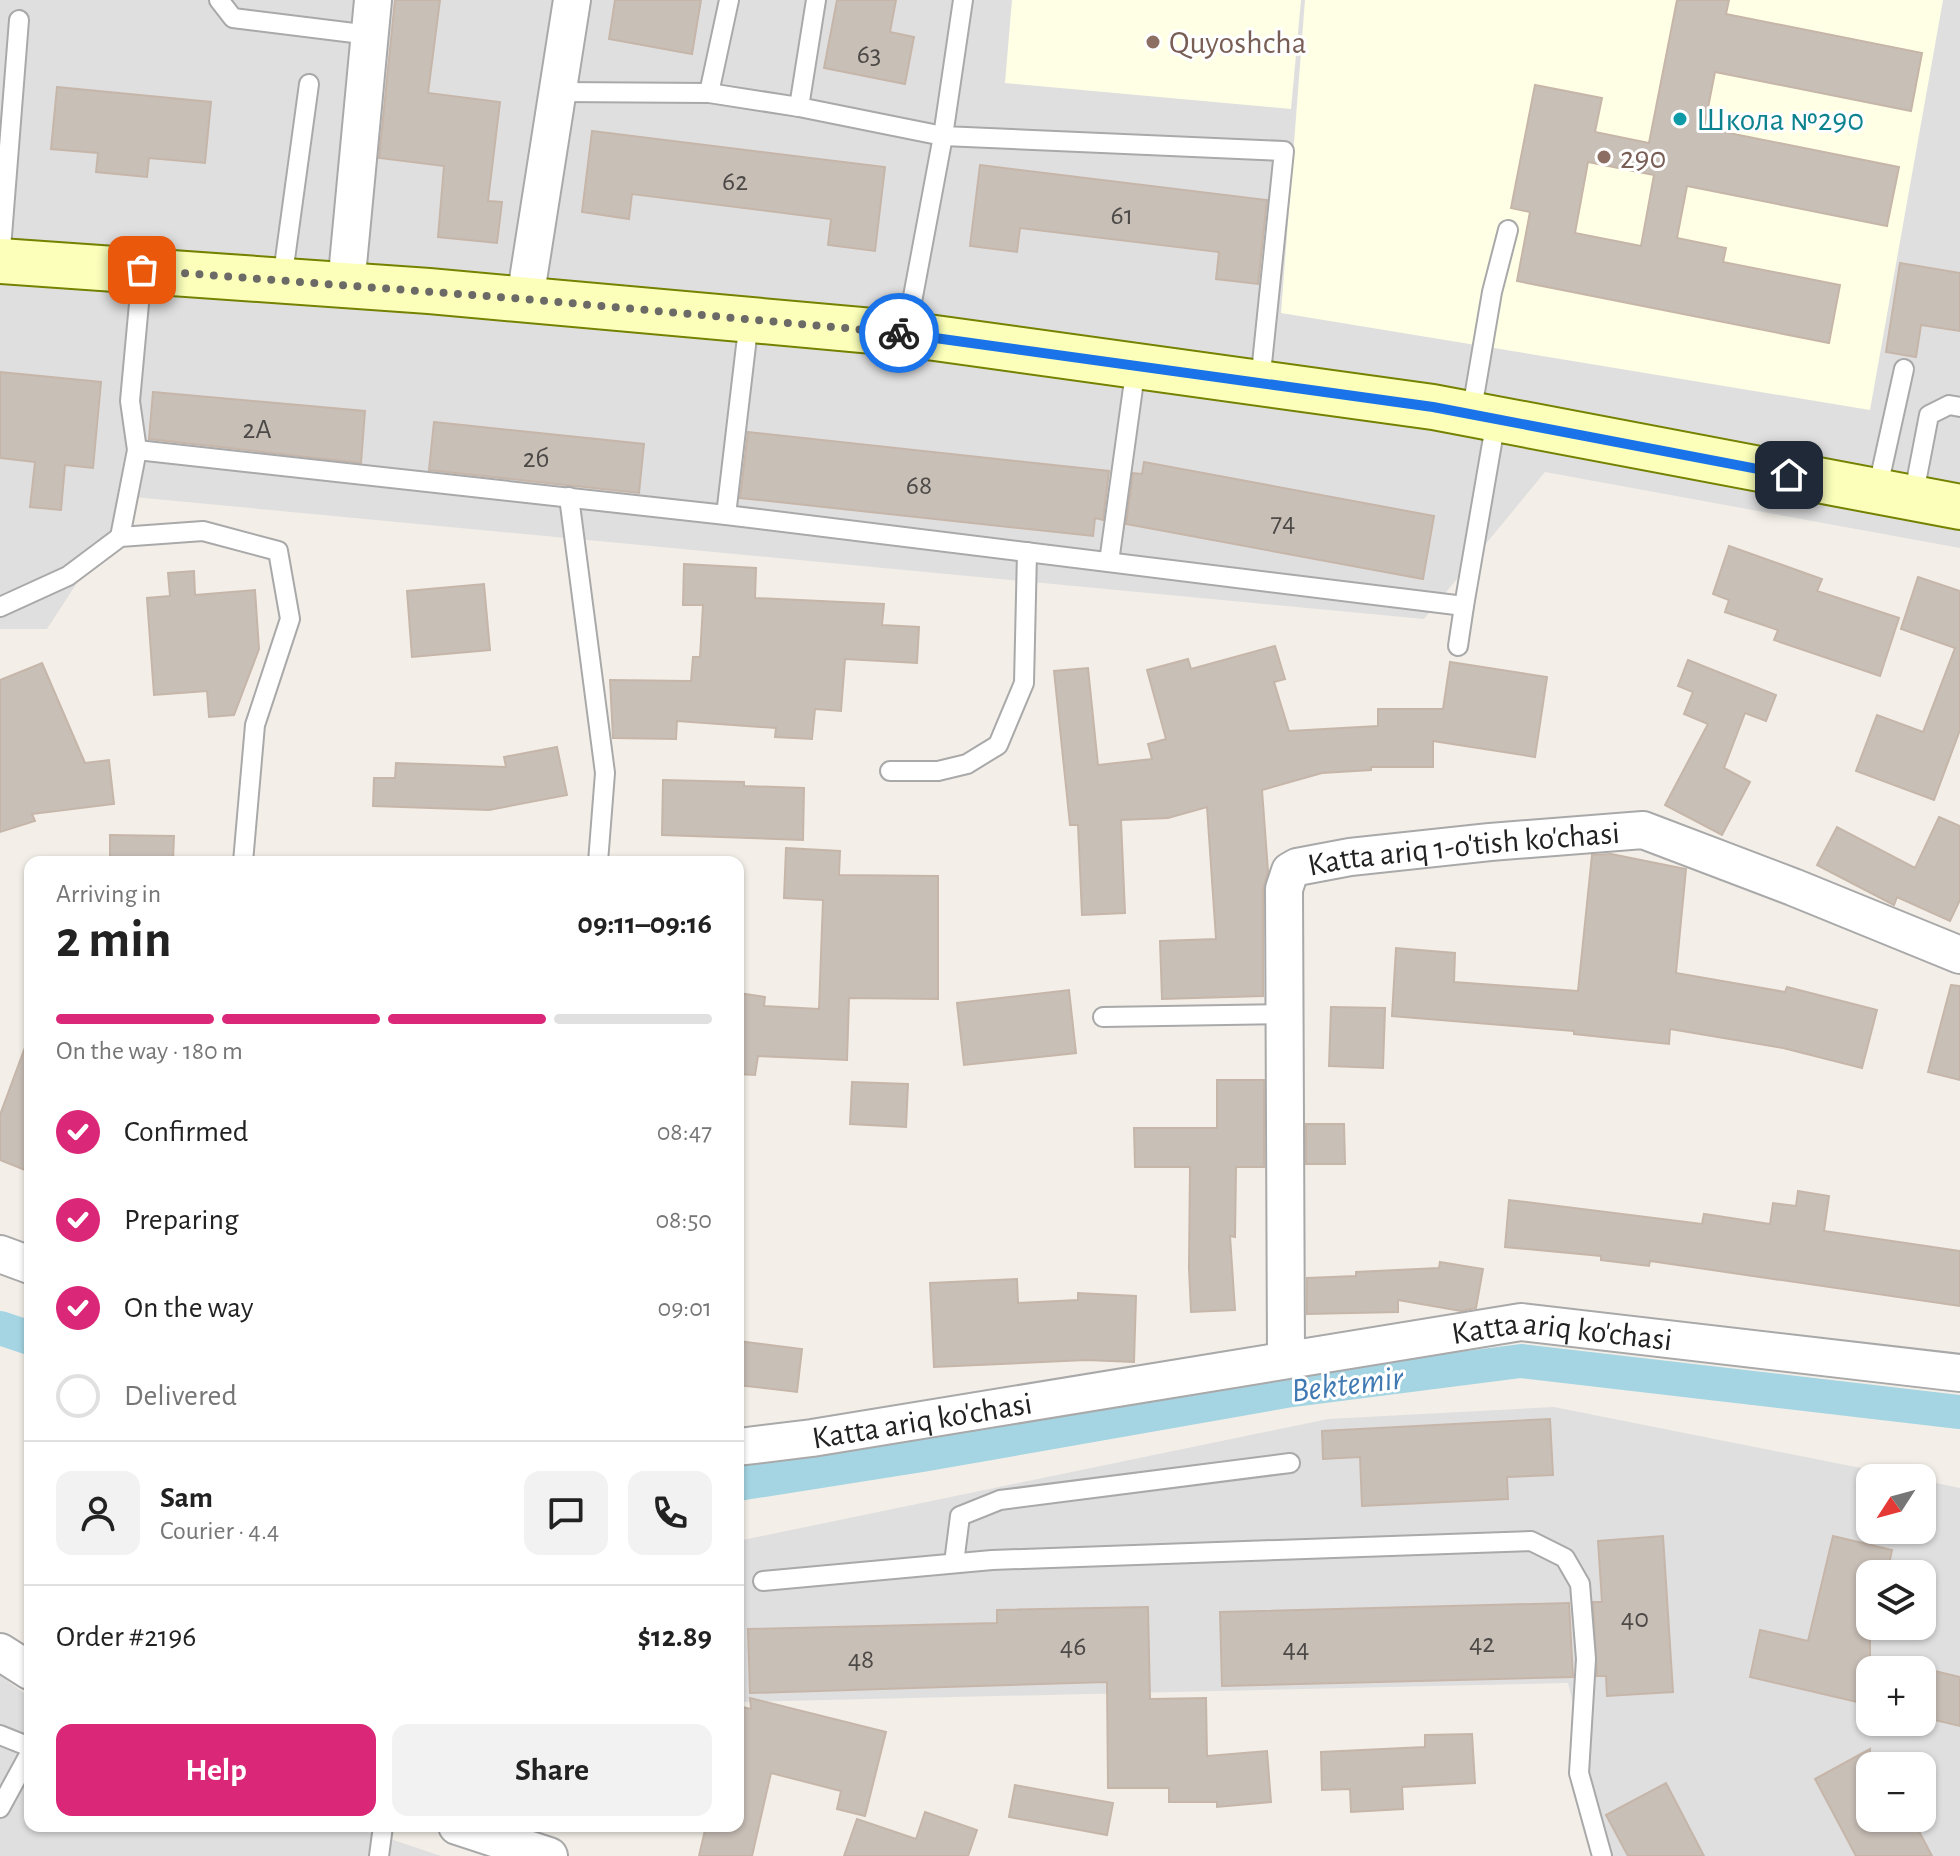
<!DOCTYPE html>
<html lang="en">
<head>
<meta charset="utf-8">
<style>
	:root { --surface:#fff; --page:#f2f2f2; --text:#222; --muted:#767676; --line:#e0e0e0; --accent:#db2777 }
	body { margin:0; font-family:"Alegreya Sans",sans-serif; background:var(--page); color:var(--text); height:100vh; display:flex; flex-direction:column; font-size:30px; white-space:nowrap }
	* { box-sizing:border-box; margin:0 }
	p { font-size:26px; color:var(--muted) }
	.icon { flex:none; width:44px; height:44px; fill:none; stroke:currentColor; stroke-width:2; stroke-linecap:round; stroke-linejoin:round }
	.map { position:relative; flex:1; overflow:hidden }
	.side { position:absolute; left:24px; top:856px; width:720px; height:976px; display:flex; flex-direction:column; background:var(--surface); border-radius:16px; box-shadow:0 2px 6px #0004 }
	.side>* { flex:none }
	.needle { width:52px; rotate:234deg }
	.fabs { position:absolute; left:1856px; top:1464px; display:grid; gap:16px }
	.fabs a { display:grid; place-items:center; width:80px; height:80px; border-radius:16px; background:var(--surface); box-shadow:0 2px 6px #0004; font-size:40px }
	.pin { position:absolute; display:grid; place-items:center; width:68px; height:68px; color:#fff; margin:-34px; border-radius:16px; box-shadow:0 4px 12px #0006 }
	.courier { position:absolute; display:grid; place-items:center; width:80px; height:80px; margin:-40px; border:6px solid #1a73e8; border-radius:50%; background:#fff; color:#222; box-shadow:0 2px 10px #0007 }
	.summary em { font-style:normal; font-weight:600 }
	.summary div { display:flex; flex-direction:column-reverse }
	.summary { display:flex; align-items:center; justify-content:space-between; height:136px; padding:0 32px }
	h1 { font-size:52px; font-weight:600; line-height:60px }
	.bar { display:grid; grid-template-columns:repeat(4,1fr); gap:12px 8px; align-content:center; height:96px; padding:0 32px }
	.bar i { height:10px; border-radius:6px; background:var(--line) }
	.bar .on { background:var(--accent) }
	.bar p { grid-column:span 4 }
	.line { display:flex; align-items:center; gap:20px; padding:0 32px; border-top:2px solid var(--line) }
	.line div { flex:1 }
	.round { display:grid; place-items:center; flex:none; width:84px; height:84px; border-radius:16px; background:var(--page) }
	ol { padding:0 32px; list-style:none }
	li { display:flex; align-items:center; gap:24px; height:88px }
	li p { margin-inline-start:auto }
	li .icon { padding:8px; border-radius:50%; background:var(--accent); color:#fff; stroke-width:4 }
	li:last-child { color:var(--muted) }
	li i { width:44px; height:44px; border:4px solid var(--line); border-radius:50% }
	.cta { display:flex; gap:16px; margin-top:auto; padding:16px 32px }
	.cta a { flex:1; height:92px; border-radius:16px; background:var(--accent); color:#fff; font-size:32px; font-weight:600; line-height:92px; text-align:center }
	.cta a+a { background:var(--page); color:var(--text) }
	.map>svg:first-child { display:block }
	.residential { fill:#e0dfdf; fill-rule:evenodd }
	.education { fill:#ffffe5 }
	.lines { fill:none; stroke-linecap:round; stroke-linejoin:round }
	.canal { stroke:#a5d5e3; stroke-width:34 }
	.building { fill:#c8bfb7; stroke:#c6b6a9; stroke-width:2; fill-rule:evenodd }
	.lane-casing { stroke:#a9a9a9; stroke-width:22 }
	.street-casing { stroke:#a9a9a9; stroke-width:40 }
	.secondary-casing { stroke:#748200; stroke-width:48 }
	.lane { stroke:#fff; stroke-width:18 }
	.street { stroke:#fff; stroke-width:36 }
	.secondary { stroke:#fbffba; stroke-width:44 }
	.done { stroke:#6b6a67; stroke-width:8; stroke-dasharray:0 14.4 }
	.route { stroke:#1a73e8; stroke-width:10 }
	.education-dot { fill:#8d6e63; stroke:#fff; stroke-width:3 }
	.culture-dot { fill:#0f9aa8; stroke:#fff; stroke-width:3 }
	.labels { text-anchor:middle; stroke-width:6; stroke-linejoin:round; paint-order:stroke }
	.number-label { font-size:28px; fill:#4c4947 }
	.education-label { font-size:32px; fill:#785e54; stroke:#fff; text-anchor:start }
	.culture-label { font-size:32px; fill:#0d838f; stroke:#fff; text-anchor:start }
	.street-label { font-size:32px; fill:#222; stroke:#fff }
	.water-label { font-size:34px; font-style:italic; fill:#417ab2; stroke:#fff }
</style>
</head>
<body>
<div class="map">
<svg width="1960" height="1856" viewBox="0 0 1960 1856">
	<rect width="100%" height="100%" fill="#f3efe8"/>
	<!-- residential -->
	<g class="residential">
		<path d="M0,0H1960V548L1545,472L1424,619L133,497L47,629H0Z"/>
		<path d="M1554,1407L1911,1478H1870V1530H1922V1480L1960,1488V1856H1612L1597,1805L1568,1683L738,1702V1541L1328,1419ZM1870,1574H1922V1626H1870ZM1870,1670H1922V1722H1870ZM1870,1766H1922V1818H1870Z"/>
		<path d="M0,1676L30,1697V1826H337L376,1834L441,1856H0Z"/>
	</g>
	<!-- education -->
	<g class="education">
		<path d="M1012,0H1301L1291,109L1005,83Z"/>
		<path d="M1305,0H1943L1870,410L1281,313Z"/>
	</g>
	<g class="lines">
		<!-- canal -->
		<g class="canal">
			<path d="M0,1328L30,1338"/>
			<path d="M738,1484L922,1455L1286,1391L1521,1361L1960,1412"/>
		</g>
	</g>
	<!-- building -->
	<g class="building">
		<path d="M395,0H440L428,93L500,102L488,201L502,202L497,243L438,237L444,166L379,158Z"/>
		<path d="M615,0H701L692,54L609,39Z"/>
		<path d="M837,0H896L890,32L914,37L905,84L824,68Z"/>
		<path d="M1677,0H1729L1726,14L1922,53L1911,111L1715,72L1704,128L1899,167L1887,226L1687,186L1677,238L1726,248L1723,262L1840,285L1829,343L1517,281L1530,212L1511,208L1535,85L1602,98L1595,132L1649,143ZM1588,162L1654,175L1641,246L1575,233Z"/>
		<path d="M57,87L211,102L205,163L149,158L147,177L96,172L98,153L51,149Z"/>
		<path d="M592,131L885,167L875,251L828,245L831,219L632,194L629,219L582,212Z"/>
		<path d="M980,165L1267,200L1258,284L1216,279L1219,252L1020,228L1017,252L970,246Z"/>
		<path d="M1900,263L1960,273V331L1921,325L1916,357L1886,352Z"/>
		<path d="M0,372L101,382L93,468L65,465L61,510L30,507L35,462L0,458Z"/>
		<path d="M153,392L365,411L361,463L149,439Z"/>
		<path d="M434,422L644,444L639,493L429,470Z"/>
		<path d="M748,432L1109,471L1103,520L1095,518L1093,536L740,498Z"/>
		<path d="M1144,462L1434,516L1423,579L1126,524L1133,473L1142,474Z"/>
		<path d="M1729,546L1822,579L1817,591L1899,618L1880,676L1774,640L1778,630L1725,612L1729,600L1713,594Z"/>
		<path d="M684,564L756,568L755,598L884,604L882,625L919,627L917,663L845,659L841,711L815,709L812,739L775,737L776,728L677,721L676,739L613,738L610,680L691,681L693,657H700L703,605H683Z"/>
		<path d="M194,571L195,595L255,590L259,649L234,715L209,717L207,691L154,695L147,598L170,596L168,573Z"/>
		<path d="M1918,577L1960,591V730L1934,800L1856,771L1877,715L1923,732L1955,648L1901,629Z"/>
		<path d="M484,584L490,650L412,657L407,591Z"/>
		<path d="M1275,646L1285,679L1274,682L1289,731L1378,726V709H1443L1450,662L1547,677L1535,757L1433,741V767H1371V770L1322,773L1262,790L1268,871L1263,889V996L1162,999L1160,941L1216,939L1207,807L1168,818L1121,820L1125,913L1082,915L1078,825H1070L1054,671L1088,668L1098,765L1152,759L1148,744L1166,739L1147,670L1188,659L1191,669Z"/>
		<path d="M1688,660L1776,695L1766,721L1745,713L1724,768L1750,782L1722,835L1665,805L1708,724L1684,714L1693,692L1678,686Z"/>
		<path d="M42,663L85,763L109,760L114,804L32,814L35,821L0,832V680Z"/>
		<path d="M557,747L567,795L489,810L373,806L374,778H395L396,763L506,767L504,757Z"/>
		<path d="M663,780L744,782V786L804,788L803,840L662,835Z"/>
		<path d="M1939,817L1960,826V900L1950,921L1897,897L1894,905L1817,865L1837,827L1915,868Z"/>
		<path d="M110,835L174,836L173,862H110Z"/>
		<path d="M786,848L840,851L839,875L938,876V999L849,998L847,1060L758,1056L755,1075L738,1074V993L765,997L764,1006L819,1009L823,900L784,898Z"/>
		<path d="M1611,854L1686,869L1676,973L1785,992L1787,987L1877,1010L1862,1068L1783,1048L1670,1029L1669,1044L1574,1034V1031L1392,1016L1396,948L1455,953L1454,982L1578,991L1592,855Z"/>
		<path d="M1951,985L1960,986V1080L1928,1072Z"/>
		<path d="M1069,990L1076,1053L964,1065L957,1003Z"/>
		<path d="M1331,1007L1385,1008L1383,1068L1329,1066Z"/>
		<path d="M27,1042L30,1043V1172L0,1160V1115Z"/>
		<path d="M1217,1080H1264V1167H1236L1235,1237L1230,1236L1235,1310L1191,1312L1189,1268L1190,1167H1135L1134,1128H1217Z"/>
		<path d="M852,1082L908,1084L906,1127L850,1124Z"/>
		<path d="M1306,1124H1344L1345,1164H1306Z"/>
		<path d="M1798,1191L1829,1196L1824,1231L1960,1251V1306L1650,1261L1649,1266L1601,1260V1256L1505,1247L1509,1200L1702,1224L1704,1214L1770,1224L1773,1203L1796,1206Z"/>
		<path d="M1440,1262L1483,1269L1476,1308L1461,1311L1398,1300V1312L1307,1314V1278L1356,1276V1272L1439,1268Z"/>
		<path d="M1017,1279L1018,1303L1078,1300V1293L1136,1296L1134,1362L1086,1360L934,1367L930,1283Z"/>
		<path d="M738,1341L802,1349L797,1392L738,1385Z"/>
		<path d="M1550,1419L1553,1475L1507,1477L1508,1499L1362,1506L1360,1457L1323,1459L1322,1431Z"/>
		<path d="M1663,1536L1673,1692L1607,1696L1606,1676H1597L1593,1602H1602L1598,1541Z"/>
		<path d="M1833,1536L1892,1550L1887,1574H1870V1705L1750,1677L1760,1630L1808,1641Z"/>
		<path d="M1569,1603L1573,1677L1222,1686L1220,1612Z"/>
		<path d="M1148,1607L1150,1699L1206,1698L1207,1756L1267,1751L1271,1802L1217,1807V1802H1169V1788H1108L1107,1682L750,1693L748,1629L997,1623V1610Z"/>
		<path d="M1922,1668L1960,1677V1726L1922,1717Z"/>
		<path d="M750,1698L886,1732L865,1816L837,1809L841,1791L771,1773L752,1856H699L706,1826H738V1706L751,1709Z"/>
		<path d="M1472,1734L1475,1783L1402,1787L1403,1809L1351,1812L1350,1789L1322,1790L1321,1752L1425,1747V1735Z"/>
		<path d="M1870,1749V1818H1912L1932,1856H1856L1815,1779Z"/>
		<path d="M1666,1783L1704,1856H1628L1606,1815Z"/>
		<path d="M1015,1785L1113,1803L1107,1835L1009,1817Z"/>
		<path d="M925,1812L977,1830L968,1856H844L857,1819L916,1839Z"/>
	</g>
	<g class="lines">
		<defs>
			<g id="lane">
				<path d="M219,0L233,18L370,35"/>
				<path d="M963,0L943,136L1284,151L1260,383"/>
				<path d="M559,92L709,93L799,107L943,136L906,334"/>
				<path d="M709,93L729,0"/>
				<path d="M799,107L816,0"/>
				<path d="M0,261L19,20"/>
				<path d="M282,281L309,84"/>
				<path d="M1471,415L1492,292L1508,230"/>
				<path d="M137,450L726,515L1464,606L1496,420"/>
				<path d="M1877,491L1904,369"/>
				<path d="M569,497L605,773L598,862"/>
				<path d="M1913,498L1929,415L1949,405L1960,407"/>
				<path d="M726,515L749,320"/>
				<path d="M120,537L137,450L130,401L142,271"/>
				<path d="M1109,562L1136,366"/>
				<path d="M0,607L68,576L120,537L203,531L278,551L290,619L255,725L243,862"/>
				<path d="M1458,646L1464,606"/>
				<path d="M890,771H938L967,764L998,745L1024,683L1027,552"/>
				<path d="M1103,1017L1284,1014"/>
				<path d="M954,1563L960,1516L1000,1500L1290,1463"/>
				<path d="M763,1581L992,1560L1531,1541L1565,1558L1580,1584L1586,1659L1579,1773L1602,1856"/>
				<path d="M0,1735L30,1747"/>
				<path d="M0,1808L30,1753"/>
				<path d="M379,1856L383,1826"/>
			</g>
			<g id="street">
				<path d="M346,286L373,0"/>
				<path d="M525,299L572,0"/>
				<path d="M0,1254L30,1265"/>
				<path id="s1" d="M1286,1358L1284,889L1290,871L1297,867L1350,857L1490,842L1643,830L1793,887L1960,955"/>
				<path id="s2" d="M738,1447L812,1438L1521,1322L1960,1373"/>
				<path d="M0,1652L30,1671"/>
				<path d="M457,1826L549,1856"/>
			</g>
			<path id="secondary" d="M0,261L429,291L906,334L1433,407L1960,507"/>
		</defs>
		<!-- lane casing -->
		<use href="#lane" class="lane-casing"/>
		<!-- street casing -->
		<use href="#street" class="street-casing"/>
		<!-- secondary casing -->
		<use href="#secondary" class="secondary-casing"/>
		<!-- lane -->
		<use href="#lane" class="lane"/>
		<!-- street -->
		<use href="#street" class="street"/>
		<!-- secondary -->
		<use href="#secondary" class="secondary"/>
	</g>
	<g class="lines">
		<!-- done -->
		<path class="done" d="M142,270L525,299L899,333"/>
		<!-- route -->
		<path class="route" d="M899,333L1433,407L1789,475"/>
	</g>
	<!-- markers -->
	<g class="education-dot">
		<circle cx="1153" cy="42" r="8"/>
		<circle cx="1604" cy="157" r="8"/>
	</g>
	<circle class="culture-dot" cx="1680" cy="119" r="8"/>
	<g class="labels">
		<!-- number labels -->
		<g class="number-label">
			<text x="869" y="63">63</text>
			<text x="735" y="190">62</text>
			<text x="1122" y="224">61</text>
			<text x="257" y="438">2А</text>
			<text x="536" y="467">2б</text>
			<text x="919" y="494">68</text>
			<text x="1283" y="531">74</text>
			<text x="1635" y="1627">40</text>
			<text x="1482" y="1652">42</text>
			<text x="1073" y="1655">46</text>
			<text x="1296" y="1657">44</text>
			<text x="861" y="1668">48</text>
		</g>
		<!-- education labels -->
		<g class="education-label">
			<text x="1169" y="53">Quyoshcha</text>
			<text x="1620" y="168">290</text>
		</g>
		<!-- culture labels -->
		<g class="culture-label">
			<text x="1696" y="130">Школа №290</text>
		</g>
		<!-- street labels -->
		<g class="street-label">
			<text dy="11" stroke="none"><textPath href="#s1" startOffset="664">Katta ariq 1-o'tish ko'chasi</textPath></text>
			<text dy="11" stroke="none"><textPath href="#s2" startOffset="834">Katta ariq ko'chasi</textPath></text>
			<text dy="11" stroke="none"><textPath href="#s2" startOffset="186">Katta ariq ko'chasi</textPath></text>
		</g>
		<!-- water labels -->
		<g class="water-label">
			<text transform="translate(1347 1383) rotate(-7)" y="12">Bektemir</text>
		</g>
	</g>
</svg>
<div class="fabs">
<a><svg class="needle" viewBox="-14 -14 28 28"><path d="M0-13l5 13h-10z" fill="#e53935"/><path d="M0 13l5-13h-10z" fill="#767676"/></svg></a>
<a><svg class="icon" aria-label="layers" viewBox="0 0 24 24"><path d="M12 4l9 5-9 5-9-5zM3 14l9 5 9-5"/></svg></a>
<a>+</a>
<a>−</a>
</div>
<div class="pin" style="left:142px;top:270px;background:#ea580c"><svg class="icon" aria-label="bag" viewBox="0 0 24 24"><path d="M5 8h14l-1 12H6zM9 8a3 3 0 0 1 6 0"/></svg></div>
<div class="pin" style="left:1789px;top:475px;background:#1f2937"><svg class="icon" aria-label="home" viewBox="0 0 24 24"><path d="M3 11l9-7 9 7M6 9v11h12V9"/></svg></div>
<div class="courier" style="left:899px;top:333px"><svg class="icon" aria-label="bike" viewBox="0 0 24 24"><circle cx="6" cy="16" r="4"/><circle cx="18" cy="16" r="4"/><path d="M6 16l4-8h5l3 8M10 8l3 8H6M13 5h3"/></svg></div>
<section class="side">
<div class="summary"><div><h1>2 min</h1><p>Arriving in</p></div><em>09:11–09:16</em></div>
<div class="bar"><i class="on"></i><i class="on"></i><i class="on"></i><i></i><p>On the way · 180 m</p></div>
<ol>
<li><svg class="icon" aria-label="check" viewBox="0 0 24 24"><path d="M5 12l5 5 9-10"/></svg>Confirmed<p>08:47</p></li>
<li><svg class="icon" aria-label="check" viewBox="0 0 24 24"><path d="M5 12l5 5 9-10"/></svg>Preparing<p>08:50</p></li>
<li><svg class="icon" aria-label="check" viewBox="0 0 24 24"><path d="M5 12l5 5 9-10"/></svg>On the way<p>09:01</p></li>
<li><i></i>Delivered</li>
</ol>
<div class="line" style="height:144px"><a class="round"><svg class="icon" aria-label="person" viewBox="0 0 24 24"><circle cx="12" cy="8" r="4"/><path d="M4 21q1-7 8-7t8 7"/></svg></a><div><b>Sam</b><p>Courier · 4.4</p></div><a class="round"><svg class="icon" aria-label="chat" viewBox="0 0 24 24"><path d="M4 5h16v11H9l-5 4z"/></svg></a><a class="round"><svg class="icon" aria-label="phone" viewBox="0 0 24 24"><path d="M5 4h4l2 5-3 2q2 4 5 5l2-3 5 2v4C11 20 4 13 5 4z"/></svg></a></div>
<div class="line" style="height:104px"><div>Order #2196</div><b>$12.89</b></div>
<div class="cta"><a>Help</a><a>Share</a></div>
</section>
</div>
</body>
</html>
